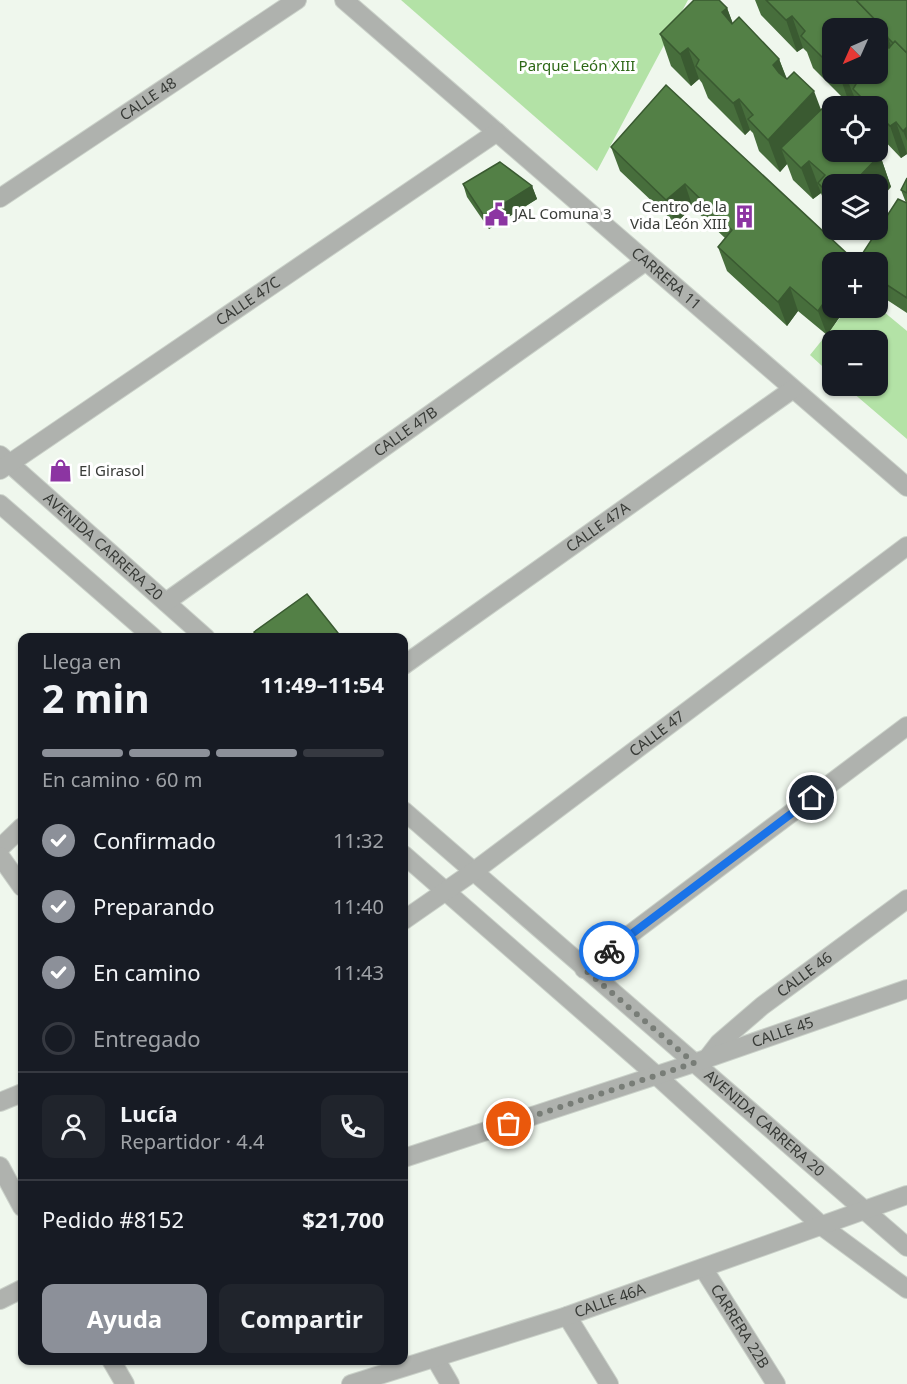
<!DOCTYPE html>
<html lang="es">
<head>
<meta charset="utf-8">
<style>
	:root { --surface:#171b24; --page:#20242c; --text:#f1f3f6; --muted:#9ea1a6; --line:#363941; --accent:#8c9099 }
	body { margin:0; font-family:"Noto Sans",sans-serif; background:var(--page); color:var(--text); height:100vh; display:flex; flex-direction:column; font-size:22px; white-space:nowrap }
	* { box-sizing:border-box; margin:0 }
	p { font-size:20px; color:var(--muted) }
	.icon { flex:none; width:33px; height:33px; fill:none; stroke:currentColor; stroke-width:2; stroke-linecap:round; stroke-linejoin:round }
	.map { position:relative; flex:1; overflow:hidden }
	.side { position:absolute; left:18px; top:633px; width:390px; height:732px; display:flex; flex-direction:column; background:var(--surface); border-radius:12px; box-shadow:0 2px 4px #0004 }
	.side>* { flex:none }
	.needle { width:39px; rotate:225deg }
	.controls { position:absolute; left:822px; top:18px; display:grid; gap:12px }
	.controls a { display:grid; place-items:center; width:66px; height:66px; border-radius:12px; background:var(--surface); box-shadow:0 2px 4px #0004; font-size:30px }
	.pin { position:absolute; display:grid; place-items:center; width:51px; height:51px; color:#fff; margin:-26px; border:3px solid #fff; border-radius:50%; box-shadow:0 2px 6px #0007 }
	.courier { position:absolute; display:grid; place-items:center; width:60px; height:60px; margin:-30px; border:4px solid #1a73e8; border-radius:50%; background:#fff; color:#222; box-shadow:0 2px 8px #0007 }
	.head em { font-style:normal; font-weight:700 }
	.head div { display:flex; flex-direction:column-reverse }
	.head { display:flex; align-items:center; justify-content:space-between; height:102px; padding:0 24px }
	h1 { font-size:39px; font-weight:700; line-height:45px }
	.bar { display:grid; grid-template-columns:repeat(4,1fr); gap:9px 6px; align-content:center; height:72px; padding:0 24px }
	.bar i { height:8px; border-radius:4px; background:var(--line) }
	.bar .selected { background:var(--accent) }
	.bar p { grid-column:span 4 }
	.line { display:flex; align-items:center; gap:15px; padding:0 24px; border-top:2px solid var(--line) }
	.line div { flex:1 }
	.round { display:grid; place-items:center; flex:none; width:63px; height:63px; border-radius:12px; background:var(--page) }
	ol { padding:0 24px; list-style:none }
	li { display:flex; align-items:center; gap:18px; height:66px }
	li p { margin-inline-start:auto }
	li .icon { padding:6px; border-radius:50%; background:var(--accent); color:#fff; stroke-width:4 }
	li:last-child { color:var(--muted) }
	li i { width:33px; height:33px; border:3px solid var(--line); border-radius:50% }
	.button { display:flex; gap:12px; margin-top:auto; padding:12px 24px }
	.button a { flex:1; height:69px; border-radius:12px; background:var(--accent); color:#fff; font-size:24px; font-weight:700; line-height:69px; text-align:center }
	.button a+a { background:var(--page); color:var(--text) }
	.map>svg:first-child { display:block }
	.green { fill:#b3e2a6 }
	.lines { fill:none; stroke-linecap:round; stroke-linejoin:round }
	.minor-casing { stroke:#cad1c9; stroke-width:20 }
	.minor { stroke:#afb2ae; stroke-width:18 }
	.wall { fill:#476e3c; fill-rule:evenodd }
	.shaded-wall { fill:#3a5a31 }
	.building { fill:#538046; stroke:#3a5a31; stroke-width:1.5 }
	.done { stroke:#787d77; stroke-width:6; stroke-dasharray:0 10.8 }
	.route { stroke:#1a73e8; stroke-width:8 }
	.labels { text-anchor:middle; stroke-width:6; stroke-linejoin:round; paint-order:stroke }
	.park-label { font-size:15px; fill:#2d6816; stroke:#fff }
	.street-label { font-size:15px; fill:#383b37; stroke:#fff }
	.poi-label { font-size:15px; fill:#383b37; stroke:#fff; text-anchor:start }
</style>
</head>
<body>
<div class="map">
<svg width="907" height="1384" viewBox="0 0 907 1384">
	<rect width="100%" height="100%" fill="#eff7ed"/>
	<!-- green -->
	<g class="green">
		<path d="M401,0H688L597,171Z"/>
		<path d="M878,307L907,331V439L845,386H878V340H832V375L810,355L848,308Z"/>
	</g>
	<g class="lines">
		<defs>
			<g id="minor">
				<path id="s1" d="M344,0L907,487"/>
				<path id="s2" d="M0,198L297,0"/>
				<path id="s3" d="M0,455L206,638"/>
				<path id="s4" d="M0,470L497,132"/>
				<path d="M0,504L154,638"/>
				<path id="s5" d="M166,602L646,261"/>
				<path id="s6" d="M404,665L793,389"/>
				<path id="s7" d="M404,811L907,1247"/>
				<path d="M0,848L22,827"/>
				<path d="M404,855L656,1075L823,1227L907,1289"/>
				<path d="M0,856L22,887"/>
				<path id="s8" d="M404,920L473,872L907,546"/>
				<path d="M584,969L907,726"/>
				<path id="s9" d="M709,1056L719,1043L762,1006L907,899"/>
				<path d="M0,1102L22,1093"/>
				<path id="s10" d="M404,1158L694,1063L907,989"/>
				<path d="M0,1166L22,1207"/>
				<path id="s11" d="M703,1268L776,1384"/>
				<path d="M0,1300L22,1289"/>
				<path d="M567,1316L609,1384"/>
				<path d="M435,1358L450,1384"/>
				<path d="M111,1360L125,1384"/>
				<path id="s12" d="M351,1384L567,1316L907,1195"/>
			</g>
		</defs>
		<!-- minor casing -->
		<use href="#minor" class="minor-casing"/>
		<!-- minor -->
		<use href="#minor" class="minor"/>
	</g>
	<!-- wall -->
	<g class="wall">
		<path d="M755,0H907V154L901,158L878,134V106H859L856,101L850,105L813,68L807,52L803,48L797,52L761,15ZM832,28L878,74H832Z"/>
		<path d="M727,8L733,24L779,59L787,79L832,152L880,155L891,187L832,184V218L829,215L821,193L813,199L793,180L787,164L780,172L759,151L753,133L750,130L745,135L708,98L702,83L699,79L691,86L671,66L660,34Z"/>
		<path d="M666,85L832,308H846L827,335L798,311L787,326L727,271L718,247L725,238L693,208L675,223L620,171L611,147Z"/>
		<path d="M907,178V313L878,294V262L906,203L901,190Z"/>
		<path d="M463,184L532,186L537,199L489,229L467,197Z"/>
	</g>
	<!-- shaded-wall -->
	<g class="shaded-wall">
		<path d="M727,8L739,40L722,12Z"/>
		<path d="M792,16L803,48L797,52L786,20Z"/>
		<path d="M885,30L897,62L878,36Z"/>
		<path d="M688,48L699,79L691,86L680,54Z"/>
		<path d="M779,59L791,91L773,65Z"/>
		<path d="M839,74H845L856,101L850,105Z"/>
		<path d="M814,91L826,123L781,148L787,164L780,172L768,140Z"/>
		<path d="M739,99L750,130L745,135L733,103Z"/>
		<path d="M896,122L907,154L901,158L890,126Z"/>
		<path d="M907,127V141L903,131Z"/>
		<path d="M880,155L891,187L878,202V184H852Z"/>
		<path d="M809,161L821,193L813,199L801,168Z"/>
		<path d="M685,184L693,208L675,223L666,200Z"/>
		<path d="M532,186L537,199L489,229L484,216Z"/>
		<path d="M790,287L798,311L787,326L778,302Z"/>
		<path d="M832,291V308H846L827,335L818,311Z"/>
	</g>
	<!-- building -->
	<g class="building">
		<path d="M694,0H719L727,8L722,12L732,24L739,17L779,59L773,65L779,73L787,79L794,72L814,91L768,140L748,119L753,115L739,99L733,103L696,66L699,60L688,48L680,54L660,34Z"/>
		<path d="M766,0H856L885,30L878,36L885,43L889,48L895,41L907,53V127L903,131L896,122L890,126L878,114V106H870L853,89L856,84L847,74H878V28H832V67L801,36L805,31L792,16L786,20Z"/>
		<path d="M856,0H907V53L895,41L893,43L888,38L885,30Z"/>
		<path d="M666,85L854,260L852,262H832V291L818,311L790,287L778,302L718,247L732,230L685,184L666,200L611,147Z"/>
		<path d="M826,105L832,111V152H876L880,155L852,184H832V197L818,183L825,175L809,161L801,168L781,148Z"/>
		<path d="M500,162L532,186L484,216L463,184Z"/>
		<path d="M907,178V193L901,190Z"/>
		<path d="M898,199L907,203V298L878,279V262H857Z"/>
		<path d="M307,594L342,638H260L254,632Z"/>
	</g>
	<g class="lines">
		<!-- done -->
		<path class="done" d="M509,1124L694,1063L584,969L609,951"/>
		<!-- route -->
		<path class="route" d="M609,951L812,798"/>
	</g>
	<!-- icons -->
	<defs>
		<symbol id="civic-bare" viewBox="-9 -9 18 18"><path d="M-.6-6.5H3V-4.5H.6V-3L4-1V1h2V6H-6V1h2V-1L-.6-3ZM-1.2 2.5V6h2.4V2.5Z" fill="#8c35a2" stroke="#fff" stroke-width="2.5" paint-order="stroke"/></symbol>
		<symbol id="building-bare" viewBox="-9 -9 18 18"><path d="M-4-6H4V6H1V3H-1V6H-4ZM-2.5-4.3h1.7v1.8h-1.7ZM.8-4.3h1.7v1.8H.8ZM-2.5-1h1.7V.8h-1.7ZM.8-1h1.7V.8H.8Z" fill="#8c35a2" stroke="#fff" stroke-width="2.5" paint-order="stroke"/></symbol>
		<symbol id="shop-bare" viewBox="-9 -9 18 18"><path d="M-5-2.5h2.3a2.7 3.5 0 0 1 5.4 0H5L5.5 6h-11ZM-1.5-2.5h3a1.5 2.3 0 0 0-3 0Z" fill="#8c35a2" stroke="#fff" stroke-width="2.5" paint-order="stroke"/></symbol>
	</defs>
	<g fill-rule="evenodd">
		<use href="#civic-bare" x="480" y="198" width="33" height="33"/>
		<use href="#building-bare" x="728" y="200" width="33" height="33"/>
		<use href="#shop-bare" x="44" y="454" width="33" height="33"/>
	</g>
	<g class="labels">
		<!-- park labels -->
		<g class="park-label">
			<text x="577" y="71">Parque León XIII</text>
		</g>
		<!-- street labels -->
		<g class="street-label">
			<text dy="5" stroke="none"><textPath href="#s2" startOffset="178">CALLE 48</textPath></text>
			<text dy="5" stroke="none"><textPath href="#s1" startOffset="426">CARRERA 11</textPath></text>
			<text dy="5" stroke="none"><textPath href="#s4" startOffset="300">CALLE 47C</textPath></text>
			<text dy="5" stroke="none"><textPath href="#s5" startOffset="294">CALLE 47B</textPath></text>
			<text dy="5" stroke="none"><textPath href="#s6" startOffset="238">CALLE 47A</textPath></text>
			<text dy="5" stroke="none"><textPath href="#s3" startOffset="138">AVENIDA CARRERA 20</textPath></text>
			<text dy="5" stroke="none"><textPath href="#s8" startOffset="314">CALLE 47</textPath></text>
			<text dy="5" stroke="none"><textPath href="#s9" startOffset="126">CALLE 46</textPath></text>
			<text dy="5" stroke="none"><textPath href="#s10" startOffset="399">CALLE 45</textPath></text>
			<text dy="5" stroke="none"><textPath href="#s7" startOffset="477">AVENIDA CARRERA 20</textPath></text>
			<text dy="5" stroke="none"><textPath href="#s12" startOffset="272">CALLE 46A</textPath></text>
			<text dy="5" stroke="none"><textPath href="#s11" startOffset="69">CARRERA 22B</textPath></text>
		</g>
		<!-- poi labels -->
		<g class="poi-label">
			<text x="727" y="212" text-anchor="end">Centro de la<tspan x="727" dy="17">Vida León XIII</tspan></text>
			<text x="514" y="219">JAL Comuna 3</text>
			<text x="79" y="476">El Girasol</text>
		</g>
	</g>
</svg>
<div class="controls">
<a><svg class="needle" viewBox="-14 -14 28 28"><path d="M0-13l5 13h-10z" fill="#e53935"/><path d="M0 13l5-13h-10z" fill="#9ea1a6"/></svg></a>
<a><svg class="icon" aria-label="locate" viewBox="0 0 24 24"><circle cx="12" cy="12" r="6"/><path d="M12 2v4M12 18v4M2 12h4M18 12h4"/></svg></a>
<a><svg class="icon" aria-label="layers" viewBox="0 0 24 24"><path d="M12 4l9 5-9 5-9-5zM3 14l9 5 9-5"/></svg></a>
<a>+</a>
<a>−</a>
</div>
<div class="pin" style="left:509px;top:1124px;background:#ea580c"><svg class="icon" aria-label="bag" viewBox="0 0 24 24"><path d="M5 8h14l-1 12H6zM9 8a3 3 0 0 1 6 0"/></svg></div>
<div class="pin" style="left:812px;top:798px;background:#1f2937"><svg class="icon" aria-label="home" viewBox="0 0 24 24"><path d="M3 11l9-7 9 7M6 9v11h12V9"/></svg></div>
<div class="courier" style="left:609px;top:951px"><svg class="icon" aria-label="bike" viewBox="0 0 24 24"><circle cx="6" cy="16" r="4"/><circle cx="18" cy="16" r="4"/><path d="M6 16l4-8h5l3 8M10 8l3 8H6M13 5h3"/></svg></div>
<section class="side">
<div class="head"><div><h1>2 min</h1><p>Llega en</p></div><em>11:49–11:54</em></div>
<div class="bar"><i class="selected"></i><i class="selected"></i><i class="selected"></i><i></i><p>En camino · 60 m</p></div>
<ol>
<li><svg class="icon" aria-label="check" viewBox="0 0 24 24"><path d="M5 12l5 5 9-10"/></svg>Confirmado<p>11:32</p></li>
<li><svg class="icon" aria-label="check" viewBox="0 0 24 24"><path d="M5 12l5 5 9-10"/></svg>Preparando<p>11:40</p></li>
<li><svg class="icon" aria-label="check" viewBox="0 0 24 24"><path d="M5 12l5 5 9-10"/></svg>En camino<p>11:43</p></li>
<li><i></i>Entregado</li>
</ol>
<div class="line" style="height:108px"><a class="round"><svg class="icon" aria-label="person" viewBox="0 0 24 24"><circle cx="12" cy="8" r="4"/><path d="M4 21q1-7 8-7t8 7"/></svg></a><div><b>Lucía</b><p>Repartidor · 4.4</p></div><a class="round"><svg class="icon" aria-label="phone" viewBox="0 0 24 24"><path d="M5 4h4l2 5-3 2q2 4 5 5l2-3 5 2v4C11 20 4 13 5 4z"/></svg></a></div>
<div class="line" style="height:78px"><div>Pedido #8152</div><b>$21,700</b></div>
<div class="button"><a>Ayuda</a><a>Compartir</a></div>
</section>
</div>
</body>
</html>
